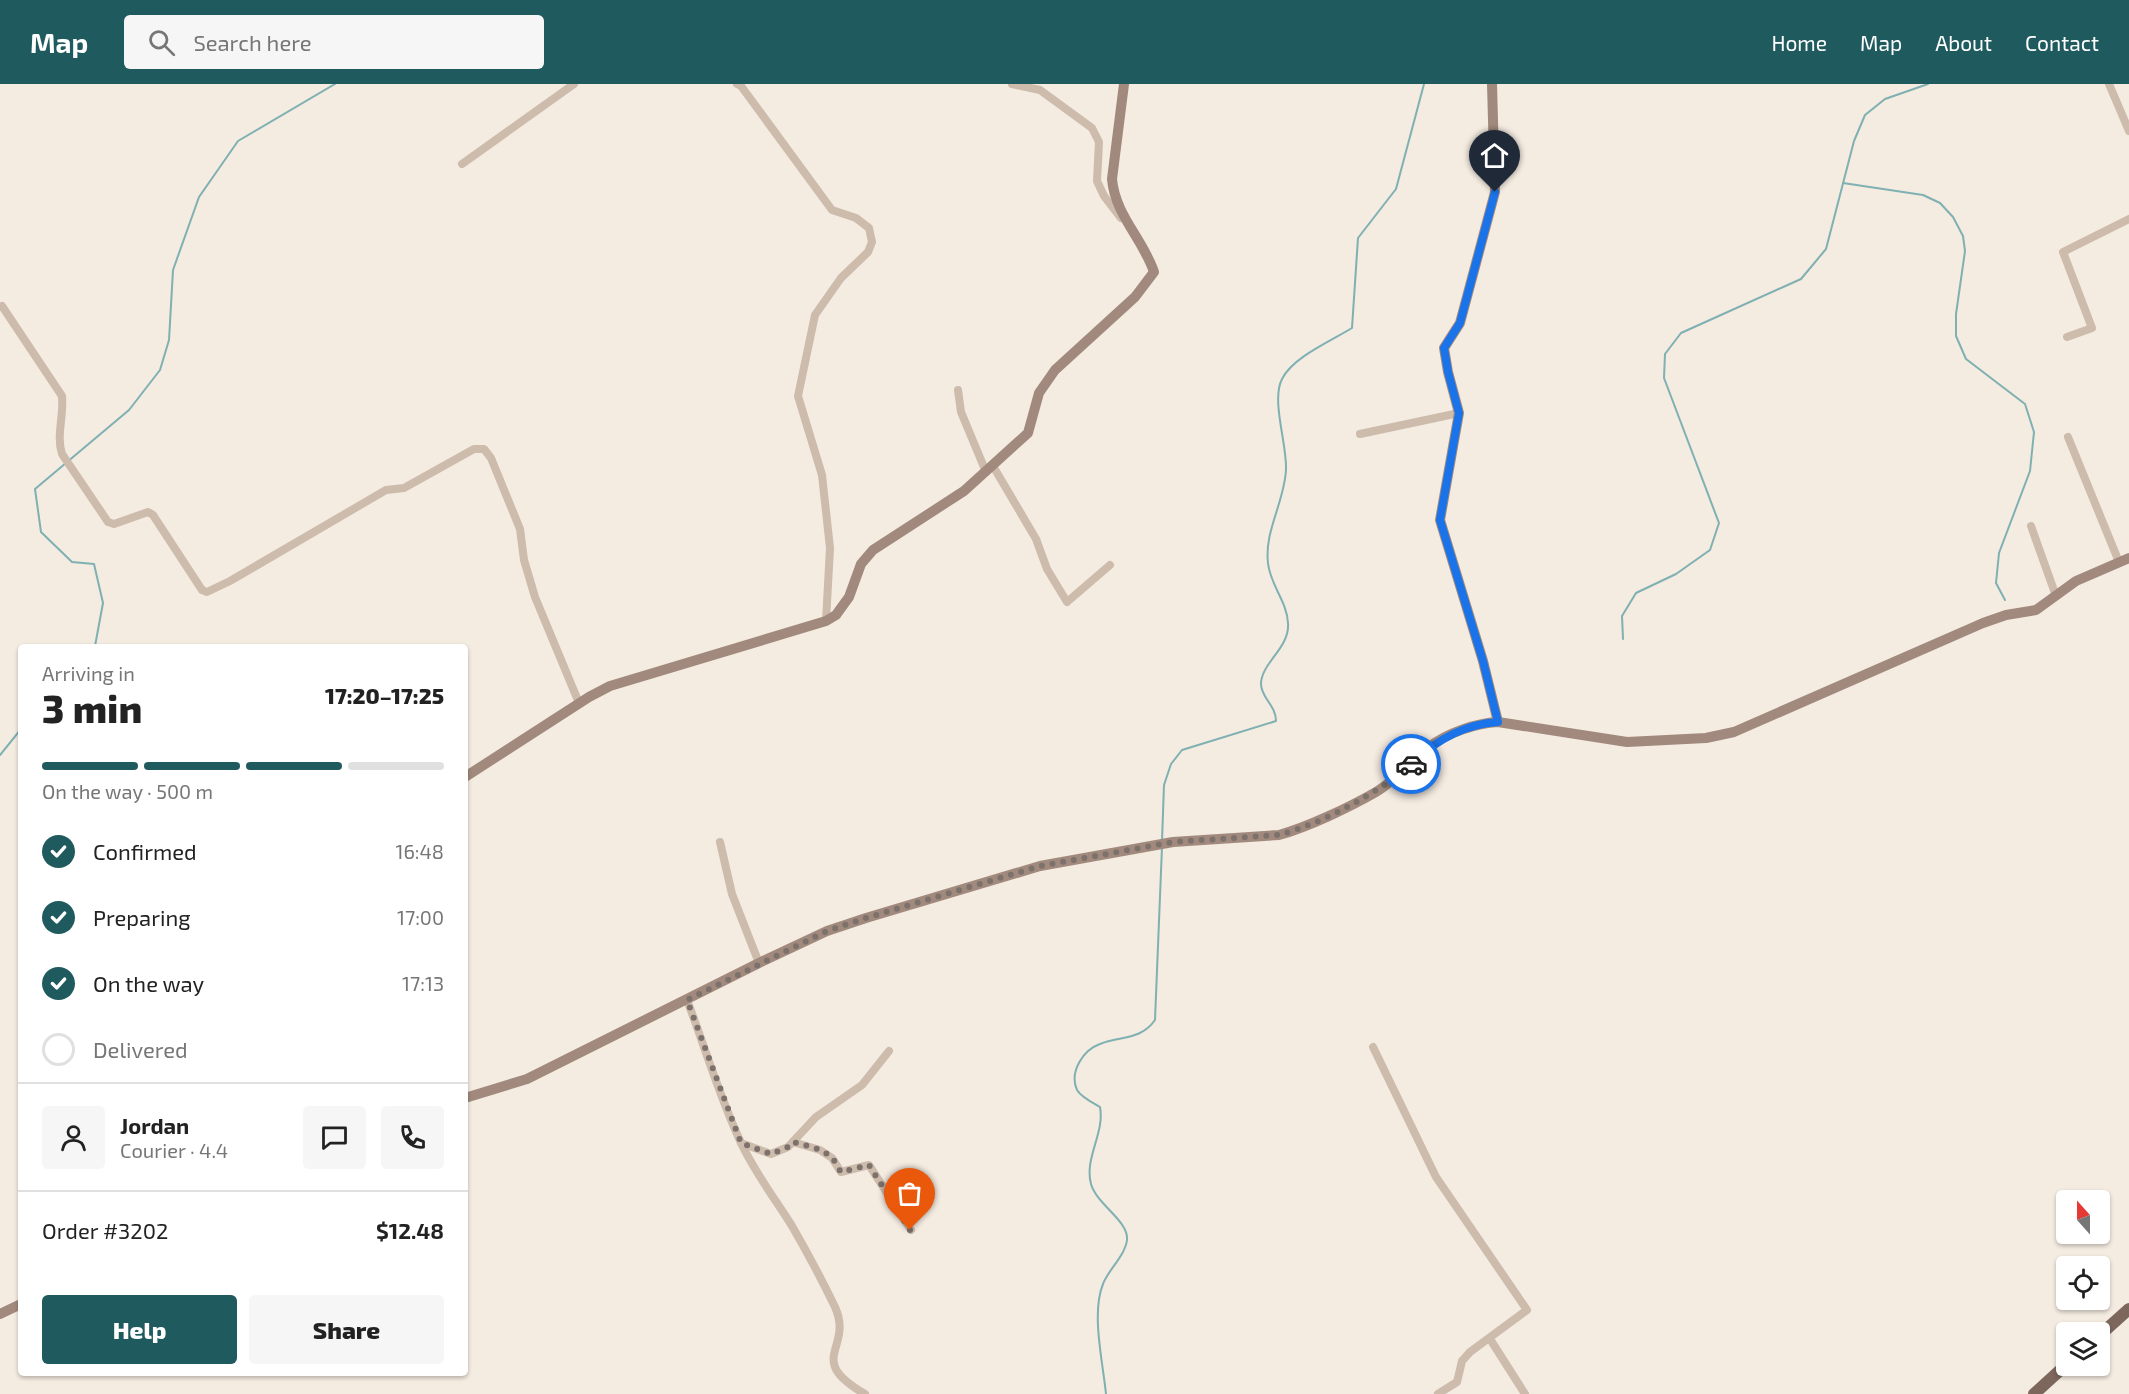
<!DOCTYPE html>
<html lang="en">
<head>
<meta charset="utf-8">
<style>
	:root { --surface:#fff; --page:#f6f6f6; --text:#222; --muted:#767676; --line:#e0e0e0; --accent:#1f5a5e }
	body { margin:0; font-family:"Exo 2",sans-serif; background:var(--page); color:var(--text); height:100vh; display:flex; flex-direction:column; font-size:22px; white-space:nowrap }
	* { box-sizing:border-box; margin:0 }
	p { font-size:20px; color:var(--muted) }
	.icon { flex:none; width:33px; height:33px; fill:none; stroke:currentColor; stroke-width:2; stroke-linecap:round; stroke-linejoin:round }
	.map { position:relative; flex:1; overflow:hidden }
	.panel { position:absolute; left:18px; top:560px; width:450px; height:732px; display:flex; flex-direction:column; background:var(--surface); border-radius:6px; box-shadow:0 2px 4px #0004 }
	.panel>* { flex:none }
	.needle { width:39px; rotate:339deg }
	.tools { position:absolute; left:2056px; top:1106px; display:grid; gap:12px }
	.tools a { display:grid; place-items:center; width:54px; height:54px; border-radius:6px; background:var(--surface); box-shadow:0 2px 4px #0004; font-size:30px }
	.pin { position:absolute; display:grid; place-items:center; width:51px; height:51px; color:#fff; margin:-62px -26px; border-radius:50% 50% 50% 0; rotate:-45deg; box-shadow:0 0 6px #0007 }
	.pin .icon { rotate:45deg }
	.courier { position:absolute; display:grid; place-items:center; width:60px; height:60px; margin:-30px; border:4px solid #1a73e8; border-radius:50%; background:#fff; color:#222; box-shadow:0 2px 8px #0007 }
	.overview em { font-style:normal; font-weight:800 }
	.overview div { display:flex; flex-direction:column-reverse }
	.overview { display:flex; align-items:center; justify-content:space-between; height:102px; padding:0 24px }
	h1 { font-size:39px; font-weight:800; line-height:45px }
	.bar { display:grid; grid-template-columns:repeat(4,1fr); gap:9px 6px; align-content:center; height:72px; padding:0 24px }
	.bar i { height:8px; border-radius:4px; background:var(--line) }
	.bar .selected { background:var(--accent) }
	.bar p { grid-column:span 4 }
	.line { display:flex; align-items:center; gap:15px; padding:0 24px; border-top:2px solid var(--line) }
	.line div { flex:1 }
	.round { display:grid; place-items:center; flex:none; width:63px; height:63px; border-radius:6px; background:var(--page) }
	ol { padding:0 24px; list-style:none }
	li { display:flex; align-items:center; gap:18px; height:66px }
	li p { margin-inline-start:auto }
	li .icon { padding:6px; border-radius:50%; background:var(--accent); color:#fff; stroke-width:4 }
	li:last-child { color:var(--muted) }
	li i { width:33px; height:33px; border:3px solid var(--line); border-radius:50% }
	.cta { display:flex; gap:12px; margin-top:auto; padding:12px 24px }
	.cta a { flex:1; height:69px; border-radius:6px; background:var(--accent); color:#fff; font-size:24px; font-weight:800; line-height:69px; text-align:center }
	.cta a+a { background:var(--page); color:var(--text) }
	header { display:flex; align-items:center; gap:36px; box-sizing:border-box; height:84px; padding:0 30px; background:var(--accent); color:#fff }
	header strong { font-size:28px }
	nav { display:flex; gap:33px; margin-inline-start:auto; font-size:21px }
	.search { width:420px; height:54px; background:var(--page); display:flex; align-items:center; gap:15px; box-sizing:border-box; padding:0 21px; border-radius:6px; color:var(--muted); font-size:22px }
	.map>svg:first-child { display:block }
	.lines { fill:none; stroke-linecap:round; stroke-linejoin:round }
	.stream { stroke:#7fb0b2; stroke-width:2 }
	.street { stroke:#cdbbac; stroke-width:8 }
	.secondary { stroke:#a18a7d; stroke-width:10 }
	.primary { stroke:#7d675c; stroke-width:12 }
	.done { stroke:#7c716b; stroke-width:6; stroke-dasharray:0 10.8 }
	.route { stroke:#1a73e8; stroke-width:8 }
</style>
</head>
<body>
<header>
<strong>Map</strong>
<div class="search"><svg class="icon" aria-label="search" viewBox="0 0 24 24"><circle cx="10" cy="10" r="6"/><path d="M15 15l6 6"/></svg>Search here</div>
<nav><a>Home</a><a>Map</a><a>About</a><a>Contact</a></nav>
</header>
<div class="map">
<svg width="2129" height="1310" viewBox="0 0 2129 1310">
	<rect width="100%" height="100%" fill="#f4ebe1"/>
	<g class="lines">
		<!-- stream -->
		<g class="stream">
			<path d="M1843,99L1923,111L1940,119L1953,133L1963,152L1965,167L1956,230V252L1966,275L2025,320L2034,348L2030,387L1999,469L1996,499L2005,516"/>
			<path d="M1623,555L1622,532L1636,509L1676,490L1710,466L1719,439L1664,294L1665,270L1681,249L1801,195L1826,165L1854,57L1865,31L1885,15L1928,0"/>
			<path d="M95,562L103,519L94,480L72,478L41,448L35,405L129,326L160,286L169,256L173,186L199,113L238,57L335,0"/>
			<path d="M0,671L21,645"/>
			<path d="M1162,757L1164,701L1171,680L1182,666L1276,637C1276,621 1261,614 1261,600C1261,579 1290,564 1288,539C1287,517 1270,501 1268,479C1264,447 1285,417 1286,385C1287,360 1271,316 1282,295C1293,273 1331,257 1352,244L1358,154L1396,105L1424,0"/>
			<path d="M1106,1310C1103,1279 1091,1229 1103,1200C1108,1186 1125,1172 1127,1156C1129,1137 1097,1121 1091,1100C1084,1074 1105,1049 1100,1023C1093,1019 1081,1013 1077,1006C1069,988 1083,966 1100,960C1121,952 1141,956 1155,936L1162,763"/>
		</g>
		<!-- street -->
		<g class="street">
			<path d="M737,0L741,2L832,126L856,134L869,144L872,158L868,168L841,194L815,231L798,312L822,391L830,464L826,537"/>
			<path d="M1012,0L1040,6L1092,44L1099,58L1097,97L1104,112L1121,134"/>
			<path d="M2109,0L2129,47"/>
			<path d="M462,80L574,0"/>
			<path d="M2,222L62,312C64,332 56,352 62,370L108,438L114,440L148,428L153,431L202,506L207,508L230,497L386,406L404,404L474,365H484L491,374L520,445L524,476L535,513L579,619"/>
			<path d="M2067,253L2092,244L2063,168L2129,135"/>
			<path d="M958,306L961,328L986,388"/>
			<path d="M1360,350L1459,329"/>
			<path d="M2068,353L2119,478"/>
			<path d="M993,382L1036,455L1047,485L1067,518L1110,481"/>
			<path d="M2031,442L2056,512"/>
			<path d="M720,758L732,810L759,879"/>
			<path d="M687,916C705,963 720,1015 742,1061C756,1090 775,1115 792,1142C807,1168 822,1196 835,1223C854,1265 804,1275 865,1310"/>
			<path d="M1373,963L1436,1093L1527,1226L1470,1268L1462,1277L1457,1298L1438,1310"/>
			<path d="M793,1058L820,1066L832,1074L841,1088L869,1081L911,1146"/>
			<path d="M741,1059L771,1070L788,1063L816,1033L862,1001L889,967"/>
			<path d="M1490,1255L1525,1310"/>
		</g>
		<!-- secondary -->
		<g class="secondary">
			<path d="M1492,0L1495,108L1460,239L1444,264L1448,288L1459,329L1440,436L1483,577L1498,638"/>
			<path d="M465,693L589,613L610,602L826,537L836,531L849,513L861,480L873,466L964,407L1028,349L1039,309L1055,286L1135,213L1154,188C1143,155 1115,131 1112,95L1124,0"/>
			<path d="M465,1014L527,995L759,879L827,847L866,834L1040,782L1173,758L1279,751C1308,743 1350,723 1376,708C1396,696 1411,677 1429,663C1447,649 1476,639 1498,638L1627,658L1706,654L1734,648L1983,539L2006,531L2036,526L2076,497L2129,474"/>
			<path d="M0,1230L21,1220"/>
		</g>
		<!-- primary -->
		<g class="primary">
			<path d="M2100,1251L2129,1225"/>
			<path d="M2034,1310L2067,1280"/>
		</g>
	</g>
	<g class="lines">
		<!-- done -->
		<path class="done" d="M910,1146L869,1081L841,1088C838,1084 836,1079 833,1075C823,1064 806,1062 793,1058L788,1063L771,1070L741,1059L687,916L827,847L866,834L1040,782L1173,758L1279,751C1320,740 1380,709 1411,680"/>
		<!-- route -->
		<path class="route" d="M1411,680C1435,657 1465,640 1498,638L1483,577L1440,436L1459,329L1448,288L1444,264L1460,239L1495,108"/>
	</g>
</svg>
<div class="tools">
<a><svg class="needle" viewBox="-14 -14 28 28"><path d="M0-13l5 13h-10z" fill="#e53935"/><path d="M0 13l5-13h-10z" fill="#767676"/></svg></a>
<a><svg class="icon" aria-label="locate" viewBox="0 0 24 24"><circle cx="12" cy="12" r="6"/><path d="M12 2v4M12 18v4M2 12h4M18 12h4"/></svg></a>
<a><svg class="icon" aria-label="layers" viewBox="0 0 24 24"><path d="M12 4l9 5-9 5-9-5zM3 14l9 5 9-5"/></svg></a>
</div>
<div class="pin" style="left:910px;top:1146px;background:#ea580c"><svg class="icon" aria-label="bag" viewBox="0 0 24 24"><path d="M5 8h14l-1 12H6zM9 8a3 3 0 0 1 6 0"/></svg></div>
<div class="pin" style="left:1495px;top:108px;background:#1f2937"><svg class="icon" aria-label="home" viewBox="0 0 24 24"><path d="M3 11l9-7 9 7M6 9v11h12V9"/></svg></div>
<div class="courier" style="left:1411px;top:680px"><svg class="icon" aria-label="car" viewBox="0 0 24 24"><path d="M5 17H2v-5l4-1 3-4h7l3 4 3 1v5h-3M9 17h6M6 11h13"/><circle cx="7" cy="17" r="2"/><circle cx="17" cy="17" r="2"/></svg></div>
<section class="panel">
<div class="overview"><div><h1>3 min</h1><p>Arriving in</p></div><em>17:20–17:25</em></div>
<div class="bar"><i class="selected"></i><i class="selected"></i><i class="selected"></i><i></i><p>On the way · 500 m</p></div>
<ol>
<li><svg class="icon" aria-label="check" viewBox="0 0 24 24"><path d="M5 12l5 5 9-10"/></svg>Confirmed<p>16:48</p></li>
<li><svg class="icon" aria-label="check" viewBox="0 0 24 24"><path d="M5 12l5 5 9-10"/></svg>Preparing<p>17:00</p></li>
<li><svg class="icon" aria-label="check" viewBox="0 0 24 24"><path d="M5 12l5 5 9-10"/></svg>On the way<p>17:13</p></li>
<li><i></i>Delivered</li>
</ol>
<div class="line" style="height:108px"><a class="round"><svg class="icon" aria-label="person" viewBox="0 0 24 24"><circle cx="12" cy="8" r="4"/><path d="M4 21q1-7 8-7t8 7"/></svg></a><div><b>Jordan</b><p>Courier · 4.4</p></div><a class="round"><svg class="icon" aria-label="chat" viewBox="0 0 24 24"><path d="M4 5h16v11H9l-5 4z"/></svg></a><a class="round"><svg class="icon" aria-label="phone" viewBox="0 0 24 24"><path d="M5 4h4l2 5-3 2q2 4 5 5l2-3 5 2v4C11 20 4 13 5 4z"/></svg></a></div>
<div class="line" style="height:78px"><div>Order #3202</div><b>$12.48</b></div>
<div class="cta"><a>Help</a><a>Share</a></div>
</section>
</div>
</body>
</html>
